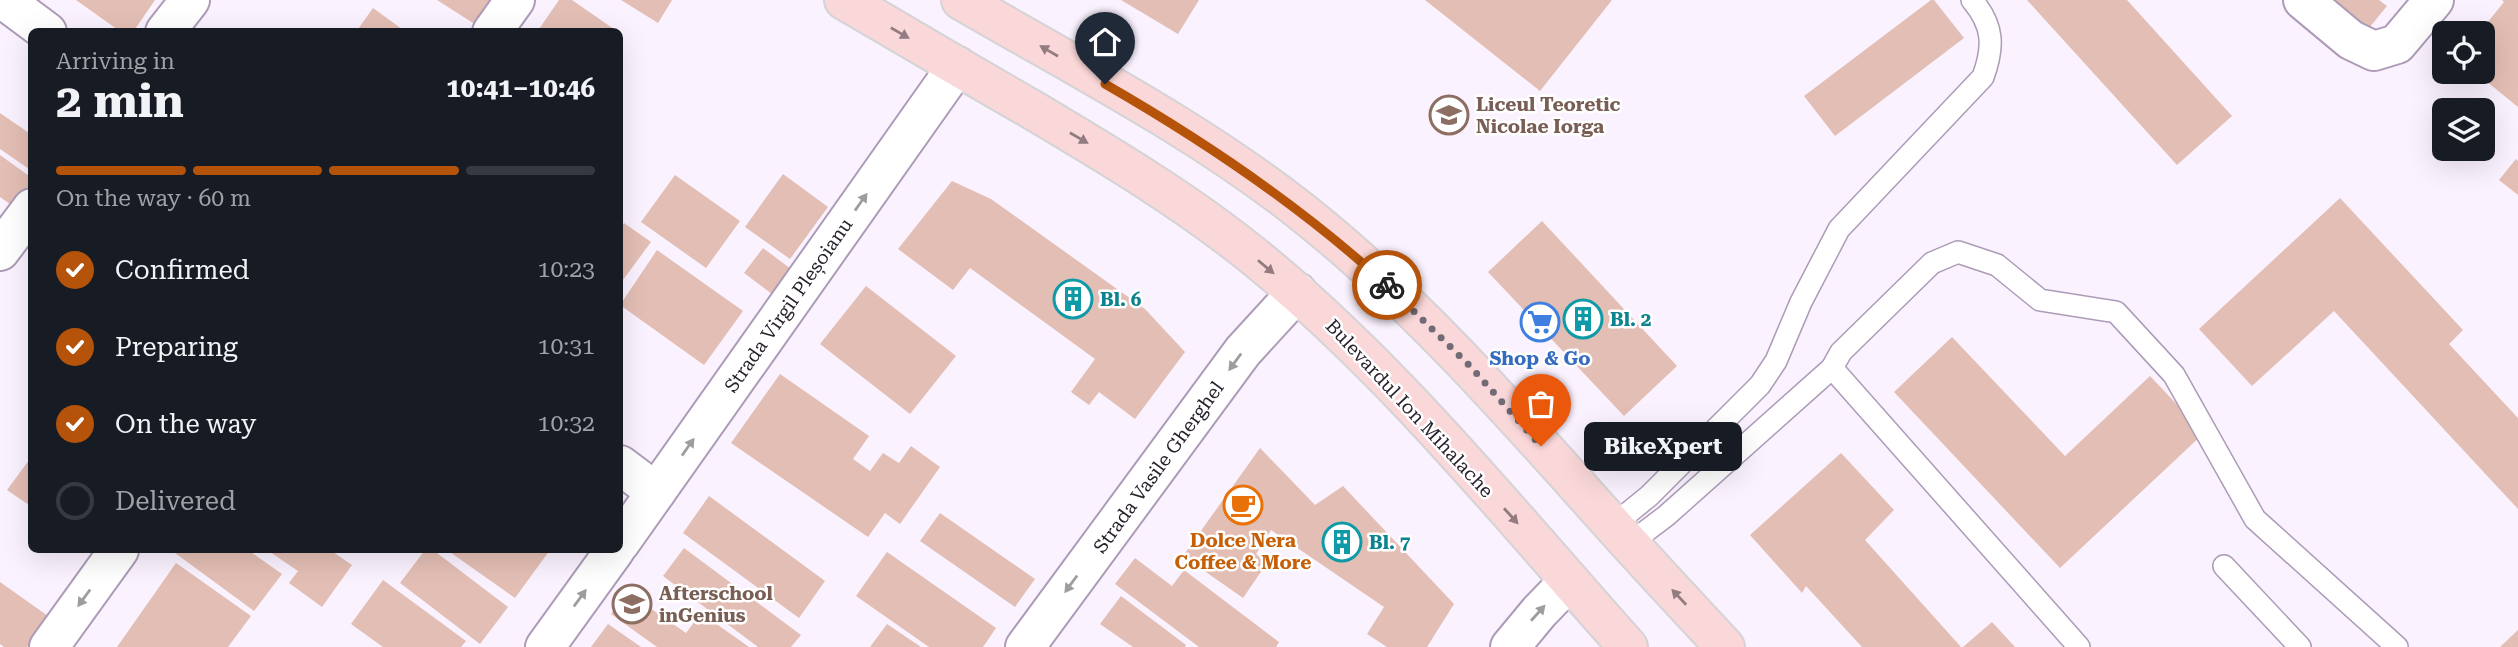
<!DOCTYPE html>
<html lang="en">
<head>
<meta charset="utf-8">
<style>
	:root { --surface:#171b24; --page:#242831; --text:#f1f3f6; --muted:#9ea1a6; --line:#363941; --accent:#b45309 }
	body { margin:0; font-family:"Roboto Serif",serif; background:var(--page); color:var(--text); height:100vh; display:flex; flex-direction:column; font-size:26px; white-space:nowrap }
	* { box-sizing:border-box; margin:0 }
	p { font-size:23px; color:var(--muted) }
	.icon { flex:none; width:38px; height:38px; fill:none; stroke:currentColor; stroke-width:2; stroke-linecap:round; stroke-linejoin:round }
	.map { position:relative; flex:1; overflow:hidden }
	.details { position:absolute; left:28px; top:28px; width:595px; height:525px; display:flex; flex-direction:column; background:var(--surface); border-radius:10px; box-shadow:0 7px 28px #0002 }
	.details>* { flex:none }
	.controls { position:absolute; left:2432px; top:21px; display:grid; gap:14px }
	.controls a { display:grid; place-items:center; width:63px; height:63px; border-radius:10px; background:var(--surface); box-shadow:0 7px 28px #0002; font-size:35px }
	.pin { position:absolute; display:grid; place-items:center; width:60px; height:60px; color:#fff; margin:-72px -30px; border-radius:50% 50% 50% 0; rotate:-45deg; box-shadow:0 0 7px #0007 }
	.pin .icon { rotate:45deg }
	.courier { position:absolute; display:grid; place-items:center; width:70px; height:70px; margin:-35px; border:5px solid #b45309; border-radius:50%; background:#fff; color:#222; box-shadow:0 2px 9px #0007 }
	.bubble { position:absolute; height:49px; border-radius:10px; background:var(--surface); box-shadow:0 7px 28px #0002; font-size:23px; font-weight:700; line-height:49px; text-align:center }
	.headline em { font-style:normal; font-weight:700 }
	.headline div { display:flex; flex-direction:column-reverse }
	.headline { display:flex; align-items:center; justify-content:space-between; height:119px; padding:0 28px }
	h1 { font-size:46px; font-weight:700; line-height:52px }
	.bar { display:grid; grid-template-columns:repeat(4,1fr); gap:10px 7px; align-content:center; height:84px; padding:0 28px }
	.bar i { height:9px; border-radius:5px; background:var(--line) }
	.bar .selected { background:var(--accent) }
	.bar p { grid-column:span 4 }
	ol { padding:0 28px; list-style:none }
	li { display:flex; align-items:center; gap:21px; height:77px }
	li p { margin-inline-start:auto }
	li .icon { padding:7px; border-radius:50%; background:var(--accent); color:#fff; stroke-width:4 }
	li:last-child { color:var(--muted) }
	li i { width:38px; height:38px; border:4px solid var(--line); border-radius:50% }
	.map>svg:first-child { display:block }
	.building { fill:#e3beb4 }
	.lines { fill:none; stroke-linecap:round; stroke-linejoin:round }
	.lane-casing { stroke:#ad9bb7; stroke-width:24 }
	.street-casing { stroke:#ad9bb7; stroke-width:42 }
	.primary-casing { stroke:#d4d3d5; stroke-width:42 }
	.lane { stroke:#fff; stroke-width:21 }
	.street { stroke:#fff; stroke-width:38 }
	.primary { stroke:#fad7d8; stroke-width:38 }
	.oneway { fill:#927c82 }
	.oneway2 { fill:#9f9ca0 }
	.done { stroke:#726b76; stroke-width:7; stroke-dasharray:0 12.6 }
	.route { stroke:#b45309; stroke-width:9 }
	.labels { text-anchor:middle; stroke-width:5; stroke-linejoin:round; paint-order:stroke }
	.education-label { font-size:19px; font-weight:bold; fill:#785e54; stroke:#fff; text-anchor:start }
	.culture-label { font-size:19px; font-weight:bold; fill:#0d838f; stroke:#fff; text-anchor:start }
	.street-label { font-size:19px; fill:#29222d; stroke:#fff }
	.shop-label { font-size:19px; font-weight:bold; fill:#366cbe; stroke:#fff }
	.food-label { font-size:19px; font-weight:bold; fill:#c56008; stroke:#fff }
</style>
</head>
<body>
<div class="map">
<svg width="2518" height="647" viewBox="0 0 2518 647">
	<rect width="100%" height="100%" fill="#faf2fe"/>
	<!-- building -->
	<g class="building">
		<path d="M76,0H155L133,32H121Z"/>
		<path d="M437,0H504L484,30Z"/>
		<path d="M559,0H572L618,32H537Z"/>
		<path d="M621,0H672L658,23Z"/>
		<path d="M1121,0H1199L1178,34Z"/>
		<path d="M1425,0H1612L1540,91Z"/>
		<path d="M1931,0H1934L1964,38L1835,136L1804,96Z"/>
		<path d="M2027,0H2127L2232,116L2177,165Z"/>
		<path d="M2335,0H2379L2387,6L2369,28Z"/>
		<path d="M2502,0H2518V107L2475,72H2483V33H2479L2504,2Z"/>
		<path d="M373,8L406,32H356Z"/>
		<path d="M0,113L32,135V171L0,149Z"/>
		<path d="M0,155L32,178V189L17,209L0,197Z"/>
		<path d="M2516,159L2518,161V195L2499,180Z"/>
		<path d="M783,174L828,207L790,259L745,227Z"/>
		<path d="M675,175L740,221L706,268L641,222Z"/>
		<path d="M952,181L991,199L1145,309L1185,352L1135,419L1099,392L1089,405L1071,392L1095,359L970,268L953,290L898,249Z"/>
		<path d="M2340,198L2463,330L2449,344L2518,418V509L2334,311L2252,386L2199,329Z"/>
		<path d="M1542,221L1677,366L1624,416L1488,272Z"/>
		<path d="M624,223L651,242L620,284V229Z"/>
		<path d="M763,248L795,272L776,297L744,273Z"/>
		<path d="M657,250L743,311L704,365L620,305Z"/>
		<path d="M866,286L956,356L910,414L820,344Z"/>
		<path d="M1952,337L2065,456L2150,376L2204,433L2060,568L1894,392Z"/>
		<path d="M780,374L869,436L853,459L870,471L883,453L899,463L911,446L940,467L900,524L885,513L868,537L731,443Z"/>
		<path d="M1260,448L1315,505L1343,486L1454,604L1427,647H1387L1367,634L1384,607L1271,530L1256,554L1267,563L1243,598L1183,556Z"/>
		<path d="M1841,453L1894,510L1865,540L1961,647H1862L1806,586L1802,593L1750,535Z"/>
		<path d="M32,456V507L7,490Z"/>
		<path d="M709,496L825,581L799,618L683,533Z"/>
		<path d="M940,513L1035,579L1015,607L920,541Z"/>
		<path d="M684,548L801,635L791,647H758L663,576Z"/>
		<path d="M171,550H248L282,574L254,611Z"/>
		<path d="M271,550H330L352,565L322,607L289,583L298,571L270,552Z"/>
		<path d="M425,550H433L508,607L480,644L400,583Z"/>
		<path d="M447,550H550L515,598Z"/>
		<path d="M887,552L996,628L983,647H929L856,596Z"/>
		<path d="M1135,558L1172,586L1184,570L1279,642L1276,647H1199L1115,584Z"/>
		<path d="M176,563L251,616L228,647H117Z"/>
		<path d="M383,580L466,641L461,647H383L351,624Z"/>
		<path d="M0,582L48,616L27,647H4L0,644Z"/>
		<path d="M627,592L686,633L701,613L749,647H657L611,614Z"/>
		<path d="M1121,596L1186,645L1185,647H1133L1100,624Z"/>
		<path d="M1992,622L2015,647H1963Z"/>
		<path d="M608,624L641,647H591Z"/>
		<path d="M887,624L921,647H870Z"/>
		<path d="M2518,630V647H2500Z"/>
	</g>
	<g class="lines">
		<defs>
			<g id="lane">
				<path d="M1612,526L1649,496L1760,385L1776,361L1801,302L1839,229L1983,77C1994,47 1994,26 1972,0"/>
				<path d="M1629,544L1666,516L1832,368"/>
				<path d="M2224,566L2300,647"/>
				<path d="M2079,647L1832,368L1841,352L1932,263L1958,252L1997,265L2040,300L2116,312L2174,375L2255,519L2397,647"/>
			</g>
			<g id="street">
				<path d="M4,0L47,32"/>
				<path d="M2303,0L2351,40L2374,51L2397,44L2434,0"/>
				<path d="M165,32L190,0"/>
				<path d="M492,32L515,0"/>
				<path d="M0,251L32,208"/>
				<path d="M620,465L656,492"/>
				<path d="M620,543L957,66"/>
				<path d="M49,647L119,550"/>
				<path d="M545,647L615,550"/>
				<path d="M1025,647L1243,351L1297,292"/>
				<path d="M1510,647L1539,612L1569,581"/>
			</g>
			<g id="primary">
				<path d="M844,0C906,36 968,73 1031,109C1108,155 1186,201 1256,258C1394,370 1510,515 1628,647"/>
				<path d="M961,0C1076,67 1197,129 1302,212C1413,300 1506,406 1600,511C1641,557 1683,602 1725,647"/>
			</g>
		</defs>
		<!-- lane casing -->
		<use href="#lane" class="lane-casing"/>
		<!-- street casing -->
		<use href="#street" class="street-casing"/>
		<!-- primary casing -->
		<use href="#primary" class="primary-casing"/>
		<!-- lane -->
		<use href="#lane" class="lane"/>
		<!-- street -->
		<use href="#street" class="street"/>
		<!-- primary -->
		<use href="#primary" class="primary"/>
	</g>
	<!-- one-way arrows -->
	<defs><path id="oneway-solid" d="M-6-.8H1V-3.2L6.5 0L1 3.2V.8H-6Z" transform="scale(1.75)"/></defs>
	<g class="oneway">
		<use href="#oneway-solid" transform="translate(900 33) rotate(30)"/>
		<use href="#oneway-solid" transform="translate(1049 51) rotate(-150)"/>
		<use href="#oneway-solid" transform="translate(1079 138) rotate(30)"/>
		<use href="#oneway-solid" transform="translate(1266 267) rotate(40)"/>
		<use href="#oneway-solid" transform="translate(1511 516) rotate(48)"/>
		<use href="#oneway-solid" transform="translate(1679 597) rotate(-133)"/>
	</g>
	<g class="oneway2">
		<use href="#oneway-solid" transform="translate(861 202) rotate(-55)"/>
		<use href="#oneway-solid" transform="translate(1235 362) rotate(126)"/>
		<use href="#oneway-solid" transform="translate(688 447) rotate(-55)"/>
		<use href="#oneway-solid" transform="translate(1071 584) rotate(126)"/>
		<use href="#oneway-solid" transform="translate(84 598) rotate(126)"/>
		<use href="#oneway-solid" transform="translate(580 598) rotate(-54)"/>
		<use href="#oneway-solid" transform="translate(1538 613) rotate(-48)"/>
	</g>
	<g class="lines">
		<!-- done -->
		<path class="done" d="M1387,285L1470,366L1541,446"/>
		<!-- route -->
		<path class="route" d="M1105,84C1206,142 1301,206 1387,285"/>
	</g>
	<!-- icons -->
	<defs>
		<symbol id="school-ring" viewBox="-11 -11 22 22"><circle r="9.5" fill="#fff" stroke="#8d6e63" stroke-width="1.5"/><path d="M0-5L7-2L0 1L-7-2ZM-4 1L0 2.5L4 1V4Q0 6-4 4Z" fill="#8d6e63"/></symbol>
		<symbol id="building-ring" viewBox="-11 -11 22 22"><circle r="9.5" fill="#fff" stroke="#0f9aa8" stroke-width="1.5"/><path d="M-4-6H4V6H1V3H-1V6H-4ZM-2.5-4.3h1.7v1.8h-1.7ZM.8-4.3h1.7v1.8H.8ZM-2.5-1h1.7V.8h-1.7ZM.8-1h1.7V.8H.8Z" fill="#0f9aa8"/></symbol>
		<symbol id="supermarket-ring" viewBox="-11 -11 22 22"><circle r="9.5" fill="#fff" stroke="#3f7fe0" stroke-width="1.5"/><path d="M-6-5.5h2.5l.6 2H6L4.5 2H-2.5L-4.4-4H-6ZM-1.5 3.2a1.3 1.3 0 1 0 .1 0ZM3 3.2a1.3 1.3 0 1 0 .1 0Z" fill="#3f7fe0"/></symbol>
		<symbol id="cafe-ring" viewBox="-11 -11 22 22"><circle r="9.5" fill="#fff" stroke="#e8710a" stroke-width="1.5"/><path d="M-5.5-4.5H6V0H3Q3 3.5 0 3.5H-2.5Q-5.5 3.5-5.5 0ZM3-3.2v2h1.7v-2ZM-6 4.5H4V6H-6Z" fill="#e8710a"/></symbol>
	</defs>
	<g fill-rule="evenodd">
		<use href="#school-ring" x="1427" y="93" width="44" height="44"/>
		<use href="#building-ring" x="1051" y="277" width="44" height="44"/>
		<use href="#building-ring" x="1561" y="297" width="44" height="44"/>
		<use href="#supermarket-ring" x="1518" y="300" width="44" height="44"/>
		<use href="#cafe-ring" x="1221" y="483" width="44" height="44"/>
		<use href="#building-ring" x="1320" y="520" width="44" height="44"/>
		<use href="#school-ring" x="610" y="582" width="44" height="44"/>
	</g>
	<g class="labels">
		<!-- education labels -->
		<g class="education-label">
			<text x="1476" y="111">Liceul Teoretic<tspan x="1476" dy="22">Nicolae Iorga</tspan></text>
			<text x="659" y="600">Afterschool<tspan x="659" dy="22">inGenius</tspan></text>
		</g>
		<!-- culture labels -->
		<g class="culture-label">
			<text x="1100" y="306">Bl. 6</text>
			<text x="1610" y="326">Bl. 2</text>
			<text x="1369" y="549">Bl. 7</text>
		</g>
		<!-- street labels -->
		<g class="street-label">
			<text transform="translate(788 305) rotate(-55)" y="7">Strada Virgil Pleșoianu</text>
			<text transform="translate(1410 408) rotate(47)" y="7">Bulevardul Ion Mihalache</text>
			<text transform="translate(1158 467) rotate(-54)" y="7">Strada Vasile Gherghel</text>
		</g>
		<!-- shop labels -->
		<g class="shop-label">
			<text x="1540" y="365">Shop &amp; Go</text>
		</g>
		<!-- food labels -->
		<g class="food-label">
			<text x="1243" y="547">Dolce Nera<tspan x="1243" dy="22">Coffee &amp; More</tspan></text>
		</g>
	</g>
</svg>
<div class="controls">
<a><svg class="icon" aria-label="locate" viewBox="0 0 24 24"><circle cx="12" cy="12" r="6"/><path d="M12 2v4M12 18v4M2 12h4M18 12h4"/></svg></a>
<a><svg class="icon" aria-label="layers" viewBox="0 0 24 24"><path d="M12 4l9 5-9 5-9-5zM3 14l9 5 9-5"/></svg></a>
</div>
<div class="pin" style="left:1541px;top:446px;background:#ea580c"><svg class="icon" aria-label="bag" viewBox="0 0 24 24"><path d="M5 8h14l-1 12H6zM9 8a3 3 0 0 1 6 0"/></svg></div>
<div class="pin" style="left:1105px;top:84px;background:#1f2937"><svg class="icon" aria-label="home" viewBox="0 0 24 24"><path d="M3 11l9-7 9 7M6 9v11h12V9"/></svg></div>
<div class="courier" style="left:1387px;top:285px"><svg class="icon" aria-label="bike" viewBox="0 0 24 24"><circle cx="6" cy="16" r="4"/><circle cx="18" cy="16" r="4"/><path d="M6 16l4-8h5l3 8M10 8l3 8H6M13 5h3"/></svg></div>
<div class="bubble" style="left:1584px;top:422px;width:158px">BikeXpert</div>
<section class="details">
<div class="headline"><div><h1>2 min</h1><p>Arriving in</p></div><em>10:41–10:46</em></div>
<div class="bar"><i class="selected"></i><i class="selected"></i><i class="selected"></i><i></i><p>On the way · 60 m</p></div>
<ol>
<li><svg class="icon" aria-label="check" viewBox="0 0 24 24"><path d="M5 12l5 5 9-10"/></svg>Confirmed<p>10:23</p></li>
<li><svg class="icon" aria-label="check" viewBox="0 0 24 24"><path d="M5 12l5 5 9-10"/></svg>Preparing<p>10:31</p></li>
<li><svg class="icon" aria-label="check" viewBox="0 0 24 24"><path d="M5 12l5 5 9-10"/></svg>On the way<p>10:32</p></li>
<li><i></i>Delivered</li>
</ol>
</section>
</div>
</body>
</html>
